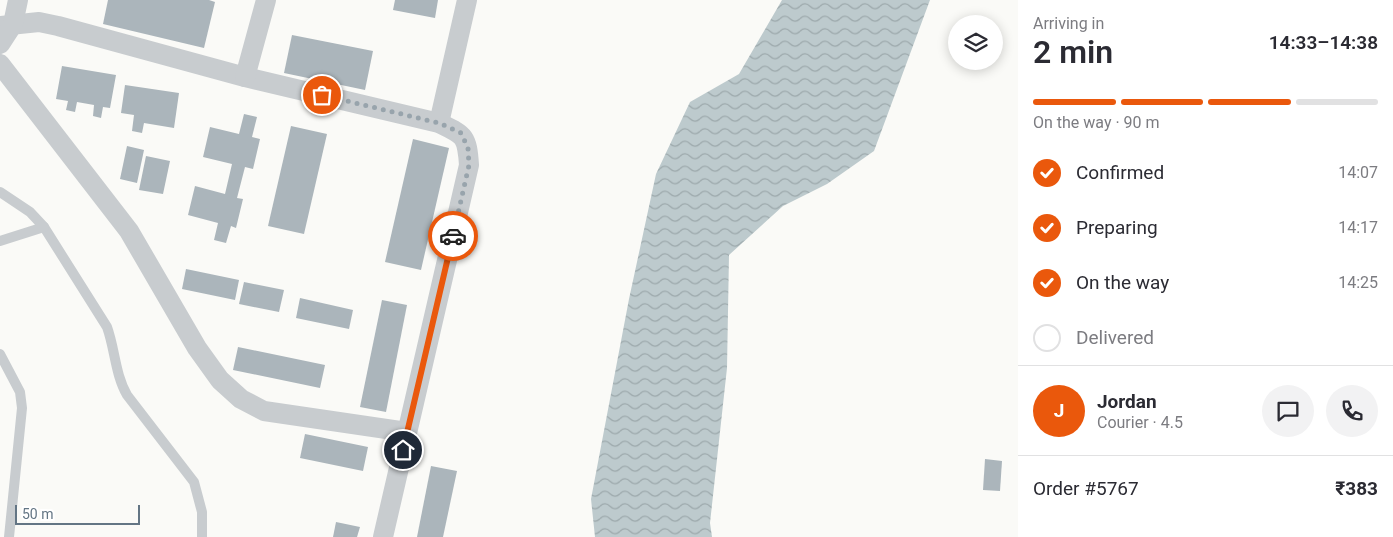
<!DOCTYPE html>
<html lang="en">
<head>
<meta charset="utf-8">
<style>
	:root { --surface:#fff; --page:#f2f2f3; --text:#2b2b33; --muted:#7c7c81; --line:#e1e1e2; --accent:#ea580c }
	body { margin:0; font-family:Roboto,sans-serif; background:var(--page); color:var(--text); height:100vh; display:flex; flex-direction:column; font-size:19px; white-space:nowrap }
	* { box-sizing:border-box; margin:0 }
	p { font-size:16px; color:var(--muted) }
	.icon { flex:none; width:28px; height:28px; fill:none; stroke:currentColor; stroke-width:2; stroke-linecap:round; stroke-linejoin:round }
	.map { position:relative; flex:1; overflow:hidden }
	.drawer { display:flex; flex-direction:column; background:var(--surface); width:375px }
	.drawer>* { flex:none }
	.fabs { position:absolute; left:948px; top:15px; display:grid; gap:10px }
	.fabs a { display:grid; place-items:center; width:55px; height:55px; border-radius:50%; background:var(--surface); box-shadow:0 2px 12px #0003; font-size:25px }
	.scale { position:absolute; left:15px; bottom:12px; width:125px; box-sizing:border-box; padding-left:5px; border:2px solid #637584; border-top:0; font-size:14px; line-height:18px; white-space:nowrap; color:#637584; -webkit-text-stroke:4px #fff; paint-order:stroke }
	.pin { position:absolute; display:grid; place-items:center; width:42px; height:42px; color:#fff; margin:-21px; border:2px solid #fff; border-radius:50%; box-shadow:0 1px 5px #0007 }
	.courier { position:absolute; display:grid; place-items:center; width:50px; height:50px; margin:-25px; border:4px solid #ea580c; border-radius:50%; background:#fff; color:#222; box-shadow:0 1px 6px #0007 }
	.overview em { font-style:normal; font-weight:600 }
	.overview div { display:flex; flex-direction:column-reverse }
	.overview { display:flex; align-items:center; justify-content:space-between; height:85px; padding:0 15px }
	h1 { font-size:32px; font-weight:600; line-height:38px }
	.bar { display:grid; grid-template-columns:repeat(4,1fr); gap:8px 5px; align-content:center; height:60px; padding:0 15px }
	.bar i { height:6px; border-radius:4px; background:var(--line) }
	.bar .on { background:var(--accent) }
	.bar p { grid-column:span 4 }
	.line { display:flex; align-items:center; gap:12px; padding:0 15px; border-top:1px solid var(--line) }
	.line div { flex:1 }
	.round { display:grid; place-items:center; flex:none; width:52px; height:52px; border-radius:26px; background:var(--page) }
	ol { padding:0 15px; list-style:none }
	li { display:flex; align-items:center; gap:15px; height:55px }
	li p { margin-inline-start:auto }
	li .icon { padding:5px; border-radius:50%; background:var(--accent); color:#fff; stroke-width:4 }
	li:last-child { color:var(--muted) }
	li i { width:28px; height:28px; border:2px solid var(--line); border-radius:50% }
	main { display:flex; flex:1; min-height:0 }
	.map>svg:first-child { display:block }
	.water { fill:url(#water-waves) }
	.building { fill:#abb5bb }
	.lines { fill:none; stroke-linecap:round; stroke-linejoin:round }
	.service { stroke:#c8cccf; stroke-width:10 }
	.minor { stroke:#c8cccf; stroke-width:20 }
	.done { stroke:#98a4ac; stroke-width:5; stroke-dasharray:0 9 }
	.route { stroke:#ea580c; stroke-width:6 }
</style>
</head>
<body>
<main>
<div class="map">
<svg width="1018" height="537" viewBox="0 0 1018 537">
	<defs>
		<pattern id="water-waves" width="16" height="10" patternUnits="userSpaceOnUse" patternTransform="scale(1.25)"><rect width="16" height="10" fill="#bdcacd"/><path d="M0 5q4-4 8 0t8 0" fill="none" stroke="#9da9ac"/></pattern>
	</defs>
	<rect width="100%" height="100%" fill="#fafaf7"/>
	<!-- water -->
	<path class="water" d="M782,0H930L874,151L827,184L783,206L729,255L727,368L710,523L712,537H595L591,499L629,299L656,174L690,102L739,74Z"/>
	<!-- building -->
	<g class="building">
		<path d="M108,0H209L215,2L204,48L103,24Z"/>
		<path d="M395,0H438L435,18L393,10Z"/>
		<path d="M292,35L373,51L365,90L284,73Z"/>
		<path d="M62,66L116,75L110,108L103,107L101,118L93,116L94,105L77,102L75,112L66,110L68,101L56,99Z"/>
		<path d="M125,85L179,93L174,128L144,123L142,133L132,131L134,115L121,113Z"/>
		<path d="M244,114L257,117L252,137L260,139L253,169L245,167L237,198L243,199L236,228L231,226L226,243L214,240L218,223L188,215L195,186L225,194L232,164L203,157L210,127L239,134Z"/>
		<path d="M291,126L327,134L304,234L268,226Z"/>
		<path d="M413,139L449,148L421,270L385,262Z"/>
		<path d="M127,146L144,150L137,183L120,179Z"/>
		<path d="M146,156L170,161L163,194L139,190Z"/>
		<path d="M186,269L239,280L235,300L182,289Z"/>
		<path d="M244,282L284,290L279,312L239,304Z"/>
		<path d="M300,298L353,310L349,329L296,318Z"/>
		<path d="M382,300L407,305L386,412L360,407Z"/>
		<path d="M238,347L325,365L320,388L233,370Z"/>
		<path d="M305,434L368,447L363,471L300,458Z"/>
		<path d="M985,459L1002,461L1000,491L983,490Z"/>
		<path d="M431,466L457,471L443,537H417Z"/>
		<path d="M336,522L360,527L357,537H333Z"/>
	</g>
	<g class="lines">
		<!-- service -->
		<g class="service">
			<path d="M0,192L30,212L44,227L107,327C115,349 115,374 127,395L194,482L202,512V537"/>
			<path d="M0,241L44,227"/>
			<path d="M0,354L20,392L22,408L9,537"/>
		</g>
		<!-- minor -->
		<g class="minor">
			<path d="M0,26L39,22L58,26L245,77L439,123C464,135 467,135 469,165L383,537"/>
			<path d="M0,44L13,24L18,0"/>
			<path d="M0,64L129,231L197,348L220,380L241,399L264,411L407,432"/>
			<path d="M245,77L266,0"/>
			<path d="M439,123L467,0"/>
		</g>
	</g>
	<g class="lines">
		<!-- done -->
		<path class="done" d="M322,95L439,123L461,133L468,148L469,165L453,236"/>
		<!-- route -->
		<path class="route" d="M403,450L453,236"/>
	</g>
</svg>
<div class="fabs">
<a><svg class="icon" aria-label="layers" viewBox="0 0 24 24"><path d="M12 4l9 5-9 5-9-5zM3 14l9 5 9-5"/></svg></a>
</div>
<div class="scale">50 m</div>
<div class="pin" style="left:322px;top:95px;background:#ea580c"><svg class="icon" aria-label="bag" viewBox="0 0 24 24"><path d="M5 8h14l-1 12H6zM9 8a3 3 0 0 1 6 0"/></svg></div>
<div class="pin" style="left:403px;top:450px;background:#1f2937"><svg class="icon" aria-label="home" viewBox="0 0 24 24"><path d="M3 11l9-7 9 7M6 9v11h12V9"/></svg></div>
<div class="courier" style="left:453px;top:236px"><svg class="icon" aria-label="car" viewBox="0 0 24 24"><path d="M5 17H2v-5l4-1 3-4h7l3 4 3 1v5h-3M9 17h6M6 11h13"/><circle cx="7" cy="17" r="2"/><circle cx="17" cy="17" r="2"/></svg></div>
</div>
<section class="drawer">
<div class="overview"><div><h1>2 min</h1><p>Arriving in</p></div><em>14:33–14:38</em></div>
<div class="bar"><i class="on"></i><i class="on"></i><i class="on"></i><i></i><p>On the way · 90 m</p></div>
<ol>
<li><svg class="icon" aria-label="check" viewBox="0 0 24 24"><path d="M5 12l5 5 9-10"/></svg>Confirmed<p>14:07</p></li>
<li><svg class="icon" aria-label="check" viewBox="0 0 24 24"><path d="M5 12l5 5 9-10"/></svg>Preparing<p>14:17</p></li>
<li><svg class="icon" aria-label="check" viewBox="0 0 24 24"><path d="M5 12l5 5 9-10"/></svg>On the way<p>14:25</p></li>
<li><i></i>Delivered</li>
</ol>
<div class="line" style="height:90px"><b class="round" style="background:var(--accent);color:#fff">J</b><div><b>Jordan</b><p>Courier · 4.5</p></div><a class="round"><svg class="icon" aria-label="chat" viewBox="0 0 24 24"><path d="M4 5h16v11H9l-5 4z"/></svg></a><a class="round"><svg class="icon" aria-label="phone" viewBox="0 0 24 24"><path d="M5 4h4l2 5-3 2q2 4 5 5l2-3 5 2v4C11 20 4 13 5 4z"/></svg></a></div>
<div class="line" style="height:65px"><div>Order #5767</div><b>₹383</b></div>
</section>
</main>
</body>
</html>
